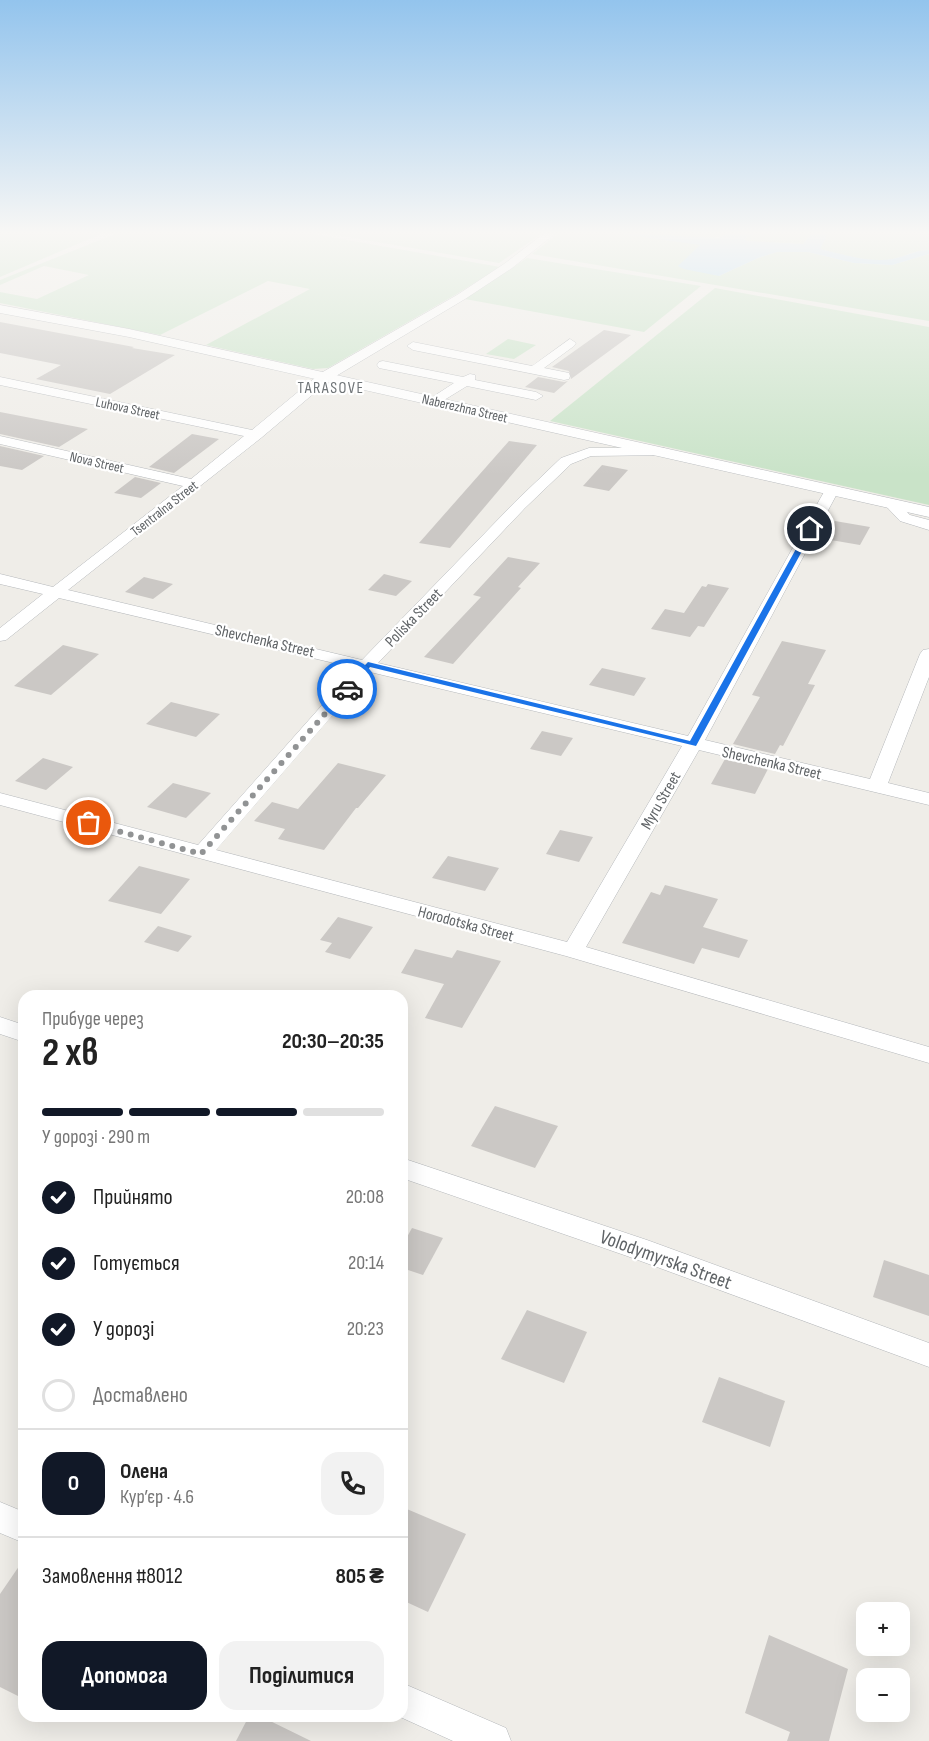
<!DOCTYPE html>
<html lang="uk">
<head>
<meta charset="utf-8">
<style>
	:root { --surface:#fff; --page:#f2f2f2; --text:#222; --muted:#767676; --line:#e0e0e0; --accent:#111827 }
	body { margin:0; font-family:"Sofia Sans Condensed",sans-serif; background:var(--page); color:var(--text); height:100vh; display:flex; flex-direction:column; font-size:22px; white-space:nowrap }
	* { box-sizing:border-box; margin:0 }
	p { font-size:20px; color:var(--muted) }
	.icon { flex:none; width:33px; height:33px; fill:none; stroke:currentColor; stroke-width:2; stroke-linecap:round; stroke-linejoin:round }
	.map { position:relative; flex:1; overflow:hidden }
	.details { position:absolute; left:18px; top:990px; width:390px; height:732px; display:flex; flex-direction:column; background:var(--surface); border-radius:18px; box-shadow:0 6px 24px #0002 }
	.details>* { flex:none }
	.controls { position:absolute; left:856px; top:1602px; display:grid; gap:12px }
	.controls a { display:grid; place-items:center; width:54px; height:54px; border-radius:12px; background:var(--surface); box-shadow:0 6px 24px #0002; font-size:30px }
	.pin { position:absolute; display:grid; place-items:center; width:51px; height:51px; color:#fff; margin:-26px; border:3px solid #fff; border-radius:50%; box-shadow:0 2px 6px #0007 }
	.courier { position:absolute; display:grid; place-items:center; width:60px; height:60px; margin:-30px; border:4px solid #1a73e8; border-radius:50%; background:#fff; color:#222; box-shadow:0 2px 8px #0007 }
	.overview em { font-style:normal; font-weight:700 }
	.overview div { display:flex; flex-direction:column-reverse }
	.overview { display:flex; align-items:center; justify-content:space-between; height:102px; padding:0 24px }
	h1 { font-size:39px; font-weight:700; line-height:45px }
	.bar { display:grid; grid-template-columns:repeat(4,1fr); gap:9px 6px; align-content:center; height:72px; padding:0 24px }
	.bar i { height:8px; border-radius:4px; background:var(--line) }
	.bar .current { background:var(--accent) }
	.bar p { grid-column:span 4 }
	.line { display:flex; align-items:center; gap:15px; padding:0 24px; border-top:2px solid var(--line) }
	.line div { flex:1 }
	.round { display:grid; place-items:center; flex:none; width:63px; height:63px; border-radius:18px; background:var(--page) }
	ol { padding:0 24px; list-style:none }
	li { display:flex; align-items:center; gap:18px; height:66px }
	li p { margin-inline-start:auto }
	li .icon { padding:6px; border-radius:50%; background:var(--accent); color:#fff; stroke-width:4 }
	li:last-child { color:var(--muted) }
	li i { width:33px; height:33px; border:3px solid var(--line); border-radius:50% }
	.primary-button { display:flex; gap:12px; margin-top:auto; padding:12px 24px }
	.primary-button a { flex:1; height:69px; border-radius:18px; background:var(--accent); color:#fff; font-size:24px; font-weight:700; line-height:69px; text-align:center }
	.primary-button a+a { background:var(--page); color:var(--text) }
	.map>svg:first-child { display:block }
	.green { fill:#c9e3c8 }
	.water { fill:#b3dbf5 }
	.building { fill:#cbc8c5 }
	.lines { fill:none; stroke-linecap:round; stroke-linejoin:round }
	.minor-casing { stroke:#b5b8bb; stroke-width:1 }
	.tertiary-casing { stroke:#b5b8bb; stroke-width:1 }
	.minor { fill:#fff; fill-rule:evenodd }
	.tertiary { fill:#fff; fill-rule:evenodd }
	.route { fill:#1a73e8 }
	.done { stroke:#919394; stroke-width:6; stroke-dasharray:0 10.8 }
	.labels { text-anchor:middle; stroke-width:4.5; stroke-linejoin:round; paint-order:stroke }
	.far-street-label { font-size:14px; fill:#5f6366; stroke:#fff }
	.far-quarter-label { font-size:16px; letter-spacing:1.5px; fill:#707578; stroke:#fff }
	.street-label { font-size:16px; fill:#5f6366; stroke:#fff }
	.near-street-label { font-size:20px; fill:#5f6366; stroke:#fff }
</style>
</head>
<body>
<div class="map">
<svg width="929" height="1741" viewBox="0 0 929 1741">
	<rect width="100%" height="100%" fill="#efede8"/>
	<!-- green -->
	<g class="green">
		<path d="M0,232H102L101,234L0,277Z"/>
		<path d="M120,232H302L500,267L455,295L328,368L313,369L206,345L310,289L268,281L160,335L0,303V292L37,299L89,275L44,266L0,285V280Z"/>
		<path d="M319,232H544L499,263Z"/>
		<path d="M560,232H606L694,243L701,245L698,248L719,276L758,258L777,252H808L854,263L892,265L929,254V321L532,254Z"/>
		<path d="M629,232H732C703,246 662,235 629,232Z"/>
		<path d="M758,232H813L803,244L746,241L744,238Z"/>
		<path d="M829,232H929V250C915,250 906,256 893,259C870,264 842,254 819,249Z"/>
		<path d="M527,258L701,286L644,332L465,299Z"/>
		<path d="M715,288L929,327V505L550,421Z"/>
		<path d="M508,339L536,345L514,359L486,354Z"/>
	</g>
	<!-- water -->
	<path class="water" d="M606,232L718,238L732,232H758L744,239L747,241L803,244L813,232H829L820,249C842,254 869,263 892,259C905,257 915,250 929,250V254L892,265L854,263L808,252H777L758,258L719,276L684,269L678,266L700,245Z"/>
	<!-- building -->
	<g class="building">
		<path d="M0,322L134,347L132,348L175,355L110,394L36,379L61,365L0,353Z"/>
		<path d="M604,330L631,335L571,379L569,371L552,367Z"/>
		<path d="M538,377L564,382L568,381L554,393L525,387Z"/>
		<path d="M0,412L88,429L59,447L0,434Z"/>
		<path d="M192,434L219,439L174,473L149,467Z"/>
		<path d="M509,441L537,445L450,548L419,543Z"/>
		<path d="M0,446L44,456L22,470L0,466Z"/>
		<path d="M602,465L628,470L609,491L583,486Z"/>
		<path d="M135,477L161,483L141,498L114,493Z"/>
		<path d="M835,521L870,527L860,545L825,539Z"/>
		<path d="M508,557L540,563L518,587L521,588L453,664L424,657L481,597L473,595Z"/>
		<path d="M384,574L412,581L396,596L368,590Z"/>
		<path d="M144,577L173,584L153,599L125,592Z"/>
		<path d="M708,584L729,588L704,627L698,626L690,637L651,629L665,609L684,613L702,586L706,587Z"/>
		<path d="M782,641L826,650L808,684L815,685L783,746L780,745L775,754L733,744L760,697L752,695Z"/>
		<path d="M63,645L99,654L51,695L14,686Z"/>
		<path d="M602,668L646,678L634,696L589,685Z"/>
		<path d="M171,702L220,714L196,737L146,724Z"/>
		<path d="M542,731L573,738L561,756L530,749Z"/>
		<path d="M43,758L73,767L46,790L15,781Z"/>
		<path d="M725,759L768,769L755,794L711,784Z"/>
		<path d="M338,763L386,775L358,808H356L324,850L278,839L285,829L254,821L272,802L298,809Z"/>
		<path d="M173,783L211,793L186,818L147,807Z"/>
		<path d="M560,830L593,837L579,862L546,854Z"/>
		<path d="M448,856L499,868L485,891L432,878Z"/>
		<path d="M139,866L190,879L161,914L108,901Z"/>
		<path d="M665,885L718,899L703,927L748,940L739,958L702,948L694,964L622,943L651,892L660,895Z"/>
		<path d="M338,917L373,927L350,959L325,952L332,943L320,940Z"/>
		<path d="M158,926L192,936L178,952L144,942Z"/>
		<path d="M415,949L452,958L457,950L501,961L462,1028L425,1018L444,984L401,973Z"/>
		<path d="M495,1106L558,1126L535,1168L471,1146Z"/>
		<path d="M412,1228L443,1238L423,1275L402,1268V1246Z"/>
		<path d="M884,1260L929,1275V1316L873,1297Z"/>
		<path d="M527,1310L587,1332L564,1383L501,1359Z"/>
		<path d="M719,1377L785,1401L770,1447L702,1422Z"/>
		<path d="M402,1507L466,1534L428,1612L402,1600Z"/>
		<path d="M24,1559V1699L0,1687V1594Z"/>
		<path d="M769,1635L848,1669L829,1741H787L790,1732L745,1713Z"/>
		<path d="M249,1716H260L311,1741H236Z"/>
	</g>
	<g class="lines">
		<defs>
			<g id="minor">
				<path d="M546,232H557L512,268L465,299L331,379L261,438L68,590L362,660L515,502L561,458L589,448H664L671,452L669,455L591,456L571,464L525,508L378,663L688,736L825,490L832,486L837,487L839,490L705,740L870,779L920,654L923,650L929,649V677L888,783L929,793V805L699,750L586,947L929,1047V1063L566,956L0,805V793L198,845L355,668L59,598L6,640L0,641V628L43,594L0,584V574L53,587L183,486L0,444V436L191,479L244,436L0,385V377L252,430L321,373L457,295L504,264ZM370,672L682,746L567,942L216,850Z"/>
				<path d="M570,339L576,343L574,346L544,368L569,373L570,376L569,379L564,380L413,350L407,346L413,342L532,366Z"/>
				<path d="M383,361L463,377L470,374L475,375V380L536,392L543,396L536,400L467,386L436,405L429,401L431,398L454,383L379,368L377,365L379,362Z"/>
				<path d="M891,500L896,501L910,515L929,520V530L900,521L884,504Z"/>
				<path d="M0,1017L24,1025V1042L0,1034Z"/>
				<path d="M402,1158L647,1240L929,1343V1367L627,1256L402,1178Z"/>
				<path d="M0,1502L24,1512V1543L0,1533Z"/>
				<path d="M402,1683L506,1728L511,1741H453L398,1716H402Z"/>
			</g>
			<path id="tertiary" d="M0,305L129,329L929,507V517L129,337L0,313Z"/>
		</defs>
		<!-- minor casing -->
		<use href="#minor" class="minor-casing"/>
		<!-- tertiary casing -->
		<use href="#tertiary" class="tertiary-casing"/>
		<!-- minor -->
		<use href="#minor" class="minor"/>
		<!-- tertiary -->
		<use href="#tertiary" class="tertiary"/>
	</g>
	<!-- sky -->
	<linearGradient id="sky" x2="0" y2="1"><stop stop-color="#93c4ed"/><stop offset="0.49" stop-color="#f8f7f5"/><stop offset="1" stop-color="#f8f7f5" stop-opacity="0"/></linearGradient>
	<rect width="929" height="475" fill="url(#sky)"/>
	<!-- route -->
	<path class="route" d="M810,527L814,529L696,746L370,667L350,691L342,689L368,662L690,741L807,529Z"/>
	<g class="lines">
		<!-- done -->
		<path class="done" d="M89,823L201,854L347,689"/>
	</g>
	<g class="labels">
		<!-- far-street labels -->
		<g class="far-street-label">
			<text transform="translate(128 408) rotate(12)" y="5">Luhova Street</text>
			<text transform="translate(465 408) rotate(13)" y="5">Naberezhna Street</text>
			<text transform="translate(97 462) rotate(13)" y="5">Nova Street</text>
			<text transform="translate(164 508) rotate(-38)" y="5">Tsentralna Street</text>
		</g>
		<!-- far-quarter labels -->
		<g class="far-quarter-label">
			<text x="331" y="393">TARASOVE</text>
		</g>
		<!-- street labels -->
		<g class="street-label">
			<text transform="translate(413 617) rotate(-46)" y="6">Poliska Street</text>
			<text transform="translate(265 640) rotate(13)" y="6">Shevchenka Street</text>
			<text transform="translate(772 762) rotate(13)" y="6">Shevchenka Street</text>
			<text transform="translate(660 800) rotate(-60)" y="6">Myru Street</text>
			<text transform="translate(466 923) rotate(15)" y="6">Horodotska Street</text>
		</g>
		<!-- near-street labels -->
		<g class="near-street-label">
			<text transform="translate(666 1259) rotate(20)" y="7">Volodymyrska Street</text>
		</g>
	</g>
</svg>
<div class="controls">
<a>+</a>
<a>−</a>
</div>
<div class="pin" style="left:89px;top:823px;background:#ea580c"><svg class="icon" aria-label="bag" viewBox="0 0 24 24"><path d="M5 8h14l-1 12H6zM9 8a3 3 0 0 1 6 0"/></svg></div>
<div class="pin" style="left:810px;top:529px;background:#1f2937"><svg class="icon" aria-label="home" viewBox="0 0 24 24"><path d="M3 11l9-7 9 7M6 9v11h12V9"/></svg></div>
<div class="courier" style="left:347px;top:689px"><svg class="icon" aria-label="car" viewBox="0 0 24 24"><path d="M5 17H2v-5l4-1 3-4h7l3 4 3 1v5h-3M9 17h6M6 11h13"/><circle cx="7" cy="17" r="2"/><circle cx="17" cy="17" r="2"/></svg></div>
<section class="details">
<div class="overview"><div><h1>2 хв</h1><p>Прибуде через</p></div><em>20:30–20:35</em></div>
<div class="bar"><i class="current"></i><i class="current"></i><i class="current"></i><i></i><p>У дорозі · 290 m</p></div>
<ol>
<li><svg class="icon" aria-label="check" viewBox="0 0 24 24"><path d="M5 12l5 5 9-10"/></svg>Прийнято<p>20:08</p></li>
<li><svg class="icon" aria-label="check" viewBox="0 0 24 24"><path d="M5 12l5 5 9-10"/></svg>Готується<p>20:14</p></li>
<li><svg class="icon" aria-label="check" viewBox="0 0 24 24"><path d="M5 12l5 5 9-10"/></svg>У дорозі<p>20:23</p></li>
<li><i></i>Доставлено</li>
</ol>
<div class="line" style="height:108px"><b class="round" style="background:var(--accent);color:#fff">О</b><div><b>Олена</b><p>Кур’єр · 4.6</p></div><a class="round"><svg class="icon" aria-label="phone" viewBox="0 0 24 24"><path d="M5 4h4l2 5-3 2q2 4 5 5l2-3 5 2v4C11 20 4 13 5 4z"/></svg></a></div>
<div class="line" style="height:78px"><div>Замовлення #8012</div><b>805 ₴</b></div>
<div class="primary-button"><a>Допомога</a><a>Поділитися</a></div>
</section>
</div>
</body>
</html>
